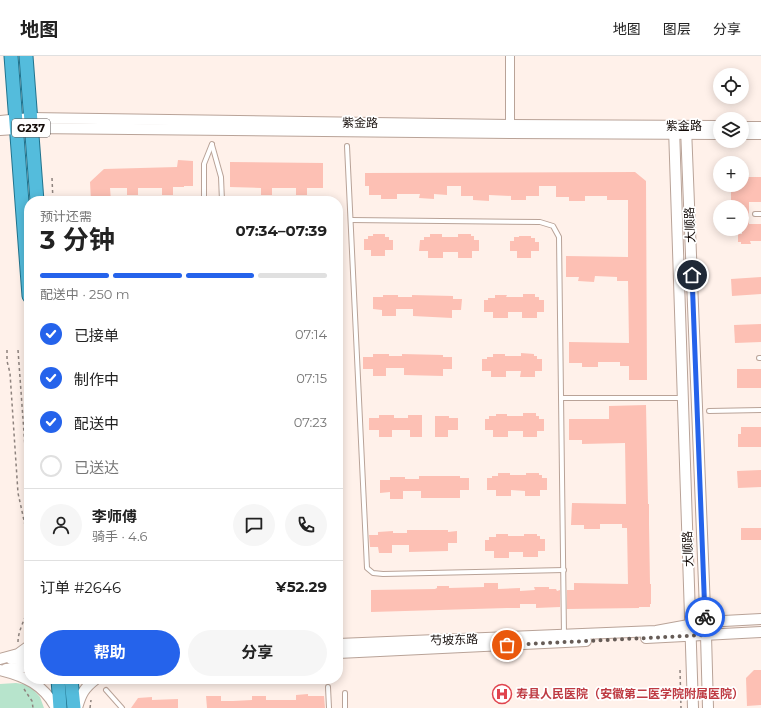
<!DOCTYPE html>
<html lang="zh">
<head>
<meta charset="utf-8">
<style>
	:root { --surface:#fff; --page:#f6f6f6; --text:#222; --muted:#767676; --line:#e0e0e0; --accent:#2563eb }
	body { margin:0; font-family:Montserrat,"Noto Sans SC",sans-serif; background:var(--page); color:var(--text); height:100vh; display:flex; flex-direction:column; font-size:15px; white-space:nowrap }
	* { box-sizing:border-box; margin:0 }
	p { font-size:13px; color:var(--muted) }
	.icon { flex:none; width:22px; height:22px; fill:none; stroke:currentColor; stroke-width:2; stroke-linecap:round; stroke-linejoin:round }
	.map { position:relative; flex:1; overflow:hidden }
	.panel { position:absolute; left:24px; top:140px; width:319px; height:488px; display:flex; flex-direction:column; background:var(--surface); border-radius:16px; box-shadow:0 2px 10px #0003 }
	.panel>* { flex:none }
	.buttons { position:absolute; left:713px; top:12px; display:grid; gap:8px }
	.buttons a { display:grid; place-items:center; width:36px; height:36px; border-radius:50%; background:var(--surface); box-shadow:0 2px 10px #0003; font-size:20px }
	.pin { position:absolute; display:grid; place-items:center; width:34px; height:34px; color:#fff; margin:-17px; border:2px solid #fff; border-radius:50%; box-shadow:0 1px 4px #0007 }
	.courier { position:absolute; display:grid; place-items:center; width:40px; height:40px; margin:-20px; border:3px solid #2563eb; border-radius:50%; background:#fff; color:#222; box-shadow:0 1px 5px #0007 }
	.overview em { font-style:normal; font-weight:700 }
	.overview div { display:flex; flex-direction:column-reverse }
	.overview { display:flex; align-items:center; justify-content:space-between; height:68px; padding:0 16px }
	h1 { font-size:26px; font-weight:700; line-height:30px }
	.bar { display:grid; grid-template-columns:repeat(4,1fr); gap:6px 4px; align-content:center; height:48px; padding:0 16px }
	.bar i { height:5px; border-radius:3px; background:var(--line) }
	.bar .active { background:var(--accent) }
	.bar p { grid-column:span 4 }
	.line { display:flex; align-items:center; gap:10px; padding:0 16px; border-top:1px solid var(--line) }
	.line div { flex:1 }
	.round { display:grid; place-items:center; flex:none; width:42px; height:42px; border-radius:21px; background:var(--page) }
	ol { padding:0 16px; list-style:none }
	li { display:flex; align-items:center; gap:12px; height:44px }
	li p { margin-inline-start:auto }
	li .icon { padding:4px; border-radius:50%; background:var(--accent); color:#fff; stroke-width:4 }
	li:last-child { color:var(--muted) }
	li i { width:22px; height:22px; border:2px solid var(--line); border-radius:50% }
	.button { display:flex; gap:8px; margin-top:auto; padding:8px 16px }
	.button a { flex:1; height:46px; border-radius:24px; background:var(--accent); color:#fff; font-size:16px; font-weight:700; line-height:46px; text-align:center }
	.button a+a { background:var(--page); color:var(--text) }
	header { display:flex; align-items:center; gap:24px; box-sizing:border-box; height:56px; padding:0 20px; background:var(--surface); border-bottom:1px solid var(--line) }
	header strong { font-size:19px }
	nav { display:flex; gap:22px; margin-inline-start:auto; font-size:14px }
	.map>svg:first-child { display:block }
	.green { fill:#b7e4cc }
	.building { fill:#fdc0b4 }
	.lines { fill:none; stroke-linecap:round; stroke-linejoin:round }
	.service-casing { stroke:#b9a398; stroke-width:6 }
	.minor-casing { stroke:#b9a398; stroke-width:10 }
	.tertiary-casing { stroke:#b9a398; stroke-width:12 }
	.trunk-casing { stroke:#21738d; stroke-width:15 }
	.path { stroke:#8e837e; stroke-width:1.5; stroke-dasharray:3 3; stroke-linecap:butt }
	.service { stroke:#fff; stroke-width:4 }
	.minor { stroke:#fff; stroke-width:8 }
	.tertiary { stroke:#fff; stroke-width:10 }
	.trunk { stroke:#54bcdc; stroke-width:13 }
	.done { stroke:#665c57; stroke-width:4; stroke-dasharray:0 7.2 }
	.route { stroke:#2563eb; stroke-width:5 }
	.labels { text-anchor:middle; stroke-width:3.5; stroke-linejoin:round; paint-order:stroke }
	.shield { fill:#fff; stroke:#5a5452; stroke-width:1 }
	.shield-label { font-size:11px; font-weight:bold; fill:#130b08 }
	.street-label { font-size:12px; fill:#130b08; stroke:#fff }
	.health-label { font-size:12px; font-weight:bold; fill:#be3a42; stroke:#fff; text-anchor:start }
</style>
</head>
<body>
<header>
<strong>地图</strong>
<nav><a>地图</a><a>图层</a><a>分享</a></nav>
</header>
<div class="map">
<svg width="761" height="652" viewBox="0 0 761 652">
	<rect width="100%" height="100%" fill="#fff1ea"/>
	<!-- green -->
	<path class="green" d="M16,627L29,629L40,641L44,652H0V628Z"/>
	<!-- building -->
	<g class="building">
		<path d="M178,104L193,105V130H184V131H173V139H162V132H138V139H127V132H110L111,145H91L90,126L104,113L177,111Z"/>
		<path d="M230,106L323,107V132H307V139H296V132H272V139H261V132L230,131Z"/>
		<path d="M635,116L646,125L647,324H629V310H620V306H598V311H582V307H569V286L629,287L628,225H617V221L595,220L594,226L578,225L579,221H566V200L628,201V144H607V140H585V145H569V141H556V130H539V140H526V144H511V140L489,139V145L473,144V140H461V130H447V139L434,138V143L419,142L420,138H397V143H381V139H369V130H365V117Z"/>
		<path d="M742,121H761V146H749V168H761V185H750L751,188H741V186H738V178H742V151H731V129H742Z"/>
		<path d="M373,178H385V181H389V184H393V194H385V200H371V194H364V183H368V180H373Z"/>
		<path d="M430,178H442V181H458V178H471V180H474V184H479V195H472V202H458V196H443V202H428V195H419L420,184H424V181H430Z"/>
		<path d="M519,180H531V182H535V186H539V195H531V202H517V195H510V185H514V181H519Z"/>
		<path d="M761,221V238L732,240L731,223Z"/>
		<path d="M523,238H535V241H539V244H544V256H537V262H522V256H508V262H493V256H484V244H488V242H495V239H507L506,241H523Z"/>
		<path d="M383,239H398V241H412V239L453,240V243H462L461,254H452V262L413,260V253H396V260H382V254L373,253V241H383Z"/>
		<path d="M761,268V286L735,287L734,269Z"/>
		<path d="M521,297L534,298V300H537V303H542V315H535V321H520L521,315H506V321H491V315H482V303H487V301H493V298H505V300H521Z"/>
		<path d="M373,298H389V300H402V298L443,299V301H452V313H443V320L404,319V312H386V320H373V313H363V301H373Z"/>
		<rect x="737" y="313" width="24" height="19"/>
		<path d="M646,349L648,448H649V468L650,528H651V548H650V551H639V552L567,553V534H574V527L628,528L627,472H622V468H600V473H584V469H571L572,447L626,448L625,387L582,388V384H569V363H609V350Z"/>
		<path d="M523,357H536V360H539V363H544V375H537V381H523V375H508V381H493V374H485V363H489V360H496V358H507V360H523Z"/>
		<path d="M379,359H394V362H408V359H422V381H410V374H392V381H379V374H369V362H379Z"/>
		<path d="M435,360H449V362H458V374H448V381H435Z"/>
		<path d="M741,371H761V391H738V378H741Z"/>
		<path d="M761,414V431L738,432L737,415Z"/>
		<path d="M498,417H510V419H526V417H539V419H542V422H547V434H540V440H525V435L511,434V440H496V434H487V422H492V420H498Z"/>
		<path d="M419,420H460V422H469V434H460V442H421V435H403V443H390V436L380,437V424H390V421H405V423H419Z"/>
		<rect x="741" y="472" width="20" height="12"/>
		<path d="M407,474H448V476L457,475V487H448V495L409,496V489H392V497H379L378,491H370L369,479H378V476L393,475V477H407Z"/>
		<path d="M496,478H508V480H524V478H537V480H540V483H545V495H538V501H523V496H509V502H494V495H485V484H489V481H496Z"/>
		<path d="M484,527H498V533L520,532V535L535,534L534,531H549V533H556L557,535L560,534V551L536,552V548H520V552H507L371,556V534L435,533L437,532V530H449V532L484,531Z"/>
		<path d="M754,614H761V649L747,650L746,622Z"/>
		<path d="M308,638V640H324L325,652H207L206,640H221V645H233L252,644V640H266V644H296V639Z"/>
		<path d="M152,641V644L178,643V652H131L138,642Z"/>
	</g>
	<g class="lines">
		<defs>
			<g id="service">
				<path d="M212,89L221,121L222,145"/>
				<path d="M347,90L367,512L373,517L383,518L564,514"/>
				<path d="M204,145V108L212,88"/>
				<path d="M755,158H761"/>
				<path d="M351,164L540,166L553,170L559,181L564,579"/>
				<path d="M759,302H761"/>
				<path d="M338,329L339,357L338,362"/>
				<path d="M561,342H680"/>
				<path d="M709,355L761,354"/>
				<path d="M328,631L329,652"/>
				<path d="M106,634L122,652"/>
				<path d="M345,637V652"/>
			</g>
			<path id="minor" d="M510,74V0"/>
			<g id="tertiary">
				<path d="M0,65L30,62L510,69L720,70"/>
				<path d="M742,71H761"/>
				<path d="M674,72L693,652"/>
				<path d="M686,72L706,579L708,652"/>
				<path d="M0,74L31,72L510,77L720,78"/>
				<path d="M742,78H761"/>
				<path d="M646,582L761,576"/>
				<path d="M338,588L656,575L705,566L761,563"/>
				<path d="M338,597L586,585"/>
				<path d="M0,603L18,598L29,590"/>
				<path d="M11,603L29,602"/>
				<path d="M6,613L29,611"/>
				<path d="M0,614C25,620 44,629 56,652"/>
				<path d="M77,652C81,638 84,632 96,623"/>
			</g>
			<g id="trunk">
				<path d="M11,0L29,240"/>
				<path d="M26,0L37,145"/>
				<path d="M58,623L60,652"/>
				<path d="M71,623L74,652"/>
			</g>
		</defs>
		<!-- service casing -->
		<use href="#service" class="service-casing"/>
		<!-- minor casing -->
		<use href="#minor" class="minor-casing"/>
		<!-- tertiary casing -->
		<use href="#tertiary" class="tertiary-casing"/>
		<!-- trunk casing -->
		<use href="#trunk" class="trunk-casing"/>
		<!-- path -->
		<g class="path">
			<path d="M52,122L53,145"/>
			<path d="M7,294V305L10,317L18,437L25,469L26,486L25,503V516L29,529"/>
			<path d="M18,294L29,446"/>
			<path d="M18,586C18,573 27,561 29,547"/>
			<path d="M680,614L681,652"/>
			<path d="M24,633L32,645L33,652"/>
			<path d="M90,652L91,644"/>
		</g>
		<!-- service -->
		<use href="#service" class="service"/>
		<!-- minor -->
		<use href="#minor" class="minor"/>
		<!-- tertiary -->
		<use href="#tertiary" class="tertiary"/>
		<!-- trunk -->
		<use href="#trunk" class="trunk"/>
	</g>
	<g class="lines">
		<!-- done -->
		<path class="done" d="M507,589L706,579L705,561"/>
		<!-- route -->
		<path class="route" d="M692,219L705,561"/>
	</g>
	<!-- icons -->
	<defs>
		<symbol id="hospital-ring" viewBox="-11 -11 22 22"><circle r="9.5" fill="#fff" stroke="#e0444e" stroke-width="1.5"/><path d="M-5-5h3v3.5h4V-5h3V5h-3V1.5h-4V5h-3Z" fill="#e0444e"/></symbol>
	</defs>
	<g fill-rule="evenodd">
		<use href="#hospital-ring" x="491" y="627" width="22" height="22"/>
	</g>
	<g class="labels">
		<!-- shield labels -->
		<rect class="shield" x="12" y="63" width="38" height="18" rx="3"/>
		<g class="shield-label">
			<text x="31" y="76">G237</text>
		</g>
		<!-- street labels -->
		<g class="street-label">
			<text transform="translate(360 67) rotate(1)" y="4">紫金路</text>
			<text x="684" y="74">紫金路</text>
			<text transform="translate(690 169) rotate(-92)" y="4">大顺路</text>
			<text transform="translate(688 493) rotate(-92)" y="4">大顺路</text>
			<text transform="translate(454 584) rotate(-2)" y="4">芍坡东路</text>
		</g>
		<!-- health labels -->
		<g class="health-label">
			<text x="516" y="642">寿县人民医院（安徽第二医学院附属医院）</text>
		</g>
	</g>
</svg>
<div class="buttons">
<a><svg class="icon" aria-label="locate" viewBox="0 0 24 24"><circle cx="12" cy="12" r="6"/><path d="M12 2v4M12 18v4M2 12h4M18 12h4"/></svg></a>
<a><svg class="icon" aria-label="layers" viewBox="0 0 24 24"><path d="M12 4l9 5-9 5-9-5zM3 14l9 5 9-5"/></svg></a>
<a>+</a>
<a>−</a>
</div>
<div class="pin" style="left:507px;top:589px;background:#ea580c"><svg class="icon" aria-label="bag" viewBox="0 0 24 24"><path d="M5 8h14l-1 12H6zM9 8a3 3 0 0 1 6 0"/></svg></div>
<div class="pin" style="left:692px;top:219px;background:#1f2937"><svg class="icon" aria-label="home" viewBox="0 0 24 24"><path d="M3 11l9-7 9 7M6 9v11h12V9"/></svg></div>
<div class="courier" style="left:705px;top:561px"><svg class="icon" aria-label="bike" viewBox="0 0 24 24"><circle cx="6" cy="16" r="4"/><circle cx="18" cy="16" r="4"/><path d="M6 16l4-8h5l3 8M10 8l3 8H6M13 5h3"/></svg></div>
<section class="panel">
<div class="overview"><div><h1>3 分钟</h1><p>预计还需</p></div><em>07:34–07:39</em></div>
<div class="bar"><i class="active"></i><i class="active"></i><i class="active"></i><i></i><p>配送中 · 250 m</p></div>
<ol>
<li><svg class="icon" aria-label="check" viewBox="0 0 24 24"><path d="M5 12l5 5 9-10"/></svg>已接单<p>07:14</p></li>
<li><svg class="icon" aria-label="check" viewBox="0 0 24 24"><path d="M5 12l5 5 9-10"/></svg>制作中<p>07:15</p></li>
<li><svg class="icon" aria-label="check" viewBox="0 0 24 24"><path d="M5 12l5 5 9-10"/></svg>配送中<p>07:23</p></li>
<li><i></i>已送达</li>
</ol>
<div class="line" style="height:72px"><a class="round"><svg class="icon" aria-label="person" viewBox="0 0 24 24"><circle cx="12" cy="8" r="4"/><path d="M4 21q1-7 8-7t8 7"/></svg></a><div><b>李师傅</b><p>骑手 · 4.6</p></div><a class="round"><svg class="icon" aria-label="chat" viewBox="0 0 24 24"><path d="M4 5h16v11H9l-5 4z"/></svg></a><a class="round"><svg class="icon" aria-label="phone" viewBox="0 0 24 24"><path d="M5 4h4l2 5-3 2q2 4 5 5l2-3 5 2v4C11 20 4 13 5 4z"/></svg></a></div>
<div class="line" style="height:52px"><div>订单 #2646</div><b>¥52.29</b></div>
<div class="button"><a>帮助</a><a>分享</a></div>
</section>
</div>
</body>
</html>
